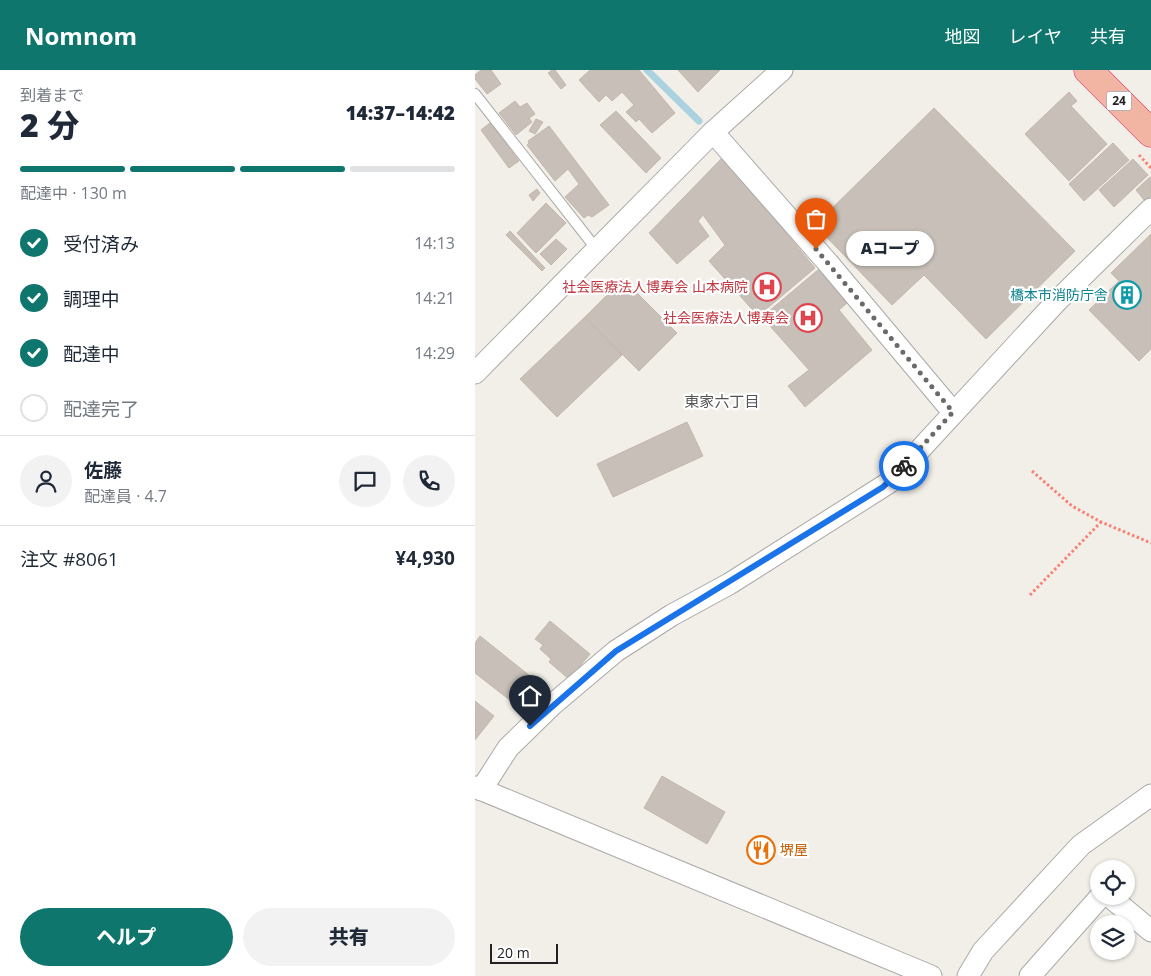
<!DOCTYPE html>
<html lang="ja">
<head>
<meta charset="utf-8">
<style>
	:root { --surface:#fff; --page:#f2f2f3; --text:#1f2937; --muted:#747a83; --line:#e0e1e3; --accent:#0f766e }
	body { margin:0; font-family:"Open Sans","Noto Sans JP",sans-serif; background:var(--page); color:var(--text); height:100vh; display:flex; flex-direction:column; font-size:19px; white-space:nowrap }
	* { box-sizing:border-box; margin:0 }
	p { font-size:16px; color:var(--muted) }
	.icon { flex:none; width:28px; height:28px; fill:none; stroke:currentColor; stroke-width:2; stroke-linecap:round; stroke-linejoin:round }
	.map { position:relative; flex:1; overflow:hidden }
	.panel { display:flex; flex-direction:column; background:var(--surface); width:475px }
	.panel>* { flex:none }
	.tools { position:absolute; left:615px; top:790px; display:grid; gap:10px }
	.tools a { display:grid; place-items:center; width:45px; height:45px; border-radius:50%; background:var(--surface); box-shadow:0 1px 4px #0004; font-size:25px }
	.scale { position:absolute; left:15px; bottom:12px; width:68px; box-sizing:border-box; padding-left:5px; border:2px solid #222; border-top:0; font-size:14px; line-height:18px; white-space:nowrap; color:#222; -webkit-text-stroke:4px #fff; paint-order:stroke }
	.pin { position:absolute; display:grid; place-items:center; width:42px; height:42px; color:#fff; margin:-51px -21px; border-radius:50% 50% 50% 0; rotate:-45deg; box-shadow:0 0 5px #0007 }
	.pin .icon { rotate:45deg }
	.courier { position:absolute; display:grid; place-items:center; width:50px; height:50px; margin:-25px; border:4px solid #1a73e8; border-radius:50%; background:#fff; color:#222; box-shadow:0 1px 6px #0007 }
	.bubble { position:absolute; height:35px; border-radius:18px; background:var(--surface); box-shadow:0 1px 4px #0004; font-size:16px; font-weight:800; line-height:35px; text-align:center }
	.summary em { font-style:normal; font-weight:800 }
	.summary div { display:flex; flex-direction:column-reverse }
	.summary { display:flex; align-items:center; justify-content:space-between; height:85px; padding:0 20px }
	h1 { font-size:32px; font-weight:800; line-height:38px }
	.bar { display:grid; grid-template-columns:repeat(4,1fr); gap:8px 5px; align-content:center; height:60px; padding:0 20px }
	.bar i { height:6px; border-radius:4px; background:var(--line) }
	.bar .active { background:var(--accent) }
	.bar p { grid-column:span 4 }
	.line { display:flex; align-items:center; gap:12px; padding:0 20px; border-top:1px solid var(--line) }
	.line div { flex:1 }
	.round { display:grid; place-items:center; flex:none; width:52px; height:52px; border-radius:26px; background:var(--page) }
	ol { padding:0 20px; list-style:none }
	li { display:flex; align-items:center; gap:15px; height:55px }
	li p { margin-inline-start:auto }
	li .icon { padding:5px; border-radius:50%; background:var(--accent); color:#fff; stroke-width:4 }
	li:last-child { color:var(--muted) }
	li i { width:28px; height:28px; border:2px solid var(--line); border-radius:50% }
	.cta { display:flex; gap:10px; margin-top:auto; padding:10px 20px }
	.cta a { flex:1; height:58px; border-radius:30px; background:var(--accent); color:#fff; font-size:20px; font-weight:800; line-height:58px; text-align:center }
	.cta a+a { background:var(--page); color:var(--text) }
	header { display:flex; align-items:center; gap:30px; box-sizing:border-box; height:70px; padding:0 25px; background:var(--accent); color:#fff }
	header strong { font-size:24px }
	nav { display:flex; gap:28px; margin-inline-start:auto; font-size:18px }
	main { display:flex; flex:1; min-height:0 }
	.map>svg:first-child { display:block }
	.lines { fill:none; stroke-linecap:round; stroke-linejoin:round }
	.stream { stroke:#aad3df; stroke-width:7 }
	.building { fill:#c7bfb8; stroke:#c4b6ab }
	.service-casing { stroke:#a9a9a9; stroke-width:12 }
	.minor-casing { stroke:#a9a9a9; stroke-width:23 }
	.trunk-casing { stroke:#dc2a67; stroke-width:29 }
	.path { stroke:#fa8072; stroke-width:3; stroke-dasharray:2.5 2.5; stroke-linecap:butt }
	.service { stroke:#fff; stroke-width:10 }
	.minor { stroke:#fff; stroke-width:21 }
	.trunk { stroke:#f2b4a3; stroke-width:28 }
	.done { stroke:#6b6a68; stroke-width:5; stroke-dasharray:0 9 }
	.route { stroke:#1a73e8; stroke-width:6 }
	.labels { text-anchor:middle; stroke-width:4.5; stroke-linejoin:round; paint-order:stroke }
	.shield { fill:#fff; stroke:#646464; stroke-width:1 }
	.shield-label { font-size:12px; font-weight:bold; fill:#222 }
	.health-label { font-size:14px; fill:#be3a42; stroke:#fff; text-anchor:end }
	.culture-label { font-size:14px; fill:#0d838f; stroke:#fff; text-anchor:end }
	.food-label { font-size:14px; fill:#c56008; stroke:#fff; text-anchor:start }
	.neighbourhood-label { font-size:15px; fill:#555; stroke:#fff }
</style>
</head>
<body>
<header>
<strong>Nomnom</strong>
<nav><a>地図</a><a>レイヤ</a><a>共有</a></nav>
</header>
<main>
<section class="panel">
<div class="summary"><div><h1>2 分</h1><p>到着まで</p></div><em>14:37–14:42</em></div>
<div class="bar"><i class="active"></i><i class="active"></i><i class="active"></i><i></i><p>配達中 · 130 m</p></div>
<ol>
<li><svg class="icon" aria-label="check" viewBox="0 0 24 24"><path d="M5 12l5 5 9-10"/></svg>受付済み<p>14:13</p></li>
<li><svg class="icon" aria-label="check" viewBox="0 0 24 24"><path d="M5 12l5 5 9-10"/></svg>調理中<p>14:21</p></li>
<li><svg class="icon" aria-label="check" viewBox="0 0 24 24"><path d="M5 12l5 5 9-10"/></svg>配達中<p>14:29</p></li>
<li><i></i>配達完了</li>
</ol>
<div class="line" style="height:90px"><a class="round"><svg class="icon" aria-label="person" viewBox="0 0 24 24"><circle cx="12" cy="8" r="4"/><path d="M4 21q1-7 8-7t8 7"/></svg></a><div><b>佐藤</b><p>配達員 · 4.7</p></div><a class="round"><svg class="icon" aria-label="chat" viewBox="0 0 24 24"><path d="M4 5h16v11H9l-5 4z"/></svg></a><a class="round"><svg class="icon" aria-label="phone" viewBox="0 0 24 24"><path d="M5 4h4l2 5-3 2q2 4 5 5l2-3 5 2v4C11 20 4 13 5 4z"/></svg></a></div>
<div class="line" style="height:65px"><div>注文 #8061</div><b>¥4,930</b></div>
<div class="cta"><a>ヘルプ</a><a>共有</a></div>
</section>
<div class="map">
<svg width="676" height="906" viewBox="0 0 676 906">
	<rect width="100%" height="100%" fill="#f2efe9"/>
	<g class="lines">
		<!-- stream -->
		<path class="stream" d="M172,0L224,51"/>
	</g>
	<!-- building -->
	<g class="building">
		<path d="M6,0H16L26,14L12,24L0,9V5Z"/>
		<path d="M77,0H80L91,15L86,19L73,3Z"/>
		<path d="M115,0H164L200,43L177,63L164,49L161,52L151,42L159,35L147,22L137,31L131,25L124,32L104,10Z"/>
		<path d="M203,0H245L223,22Z"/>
		<path d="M594,22L602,31L596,36L632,74L594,111L550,64Z"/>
		<path d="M40,31L45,37L52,33L60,44L54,48L57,52L41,65L24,43Z"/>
		<path d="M459,38L600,181L511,269L449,205L417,235L340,155Z"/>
		<path d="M141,41L186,88L171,103L125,55Z"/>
		<path d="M61,49L68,52L60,64L54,61Z"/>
		<path d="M15,53L44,91L34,98L6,60Z"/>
		<path d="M74,56L134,135L117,147L113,145L109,148L90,127L104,114L93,99L80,111L52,75L54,73L53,71Z"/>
		<path d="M638,73L654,90L609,131L594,114Z"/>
		<path d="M248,87L340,198L283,246L234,191L250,175L228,145L223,151L234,166L202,194L174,163Z"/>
		<path d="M658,89L673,105L639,137L624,120Z"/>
		<path d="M675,107L676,126L670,131L661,120Z"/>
		<path d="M62,119L65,123L58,131L54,125Z"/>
		<path d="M71,133L91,153L61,183L42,163Z"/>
		<path d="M35,161L70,198L67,201L31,165Z"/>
		<path d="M676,164V279L664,291L614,240L644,211L636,203Z"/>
		<path d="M81,169L92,179L76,195L65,184Z"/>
		<path d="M344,199L372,233L364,240L397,280L330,337L313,316L334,300L287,247Z"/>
		<path d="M148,209L202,263L164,301L110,247Z"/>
		<path d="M110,247L147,285L82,347L45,309Z"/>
		<path d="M212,352L228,386L138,427L122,394Z"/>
		<path d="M75,551L115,584L94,609L74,592L76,589L65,579L68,575L60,569Z"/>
		<path d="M5,566L55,606L36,631L0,603V573Z"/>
		<path d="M0,631L19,646L0,670Z"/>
		<path d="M187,706L250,742L232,774L169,738Z"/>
	</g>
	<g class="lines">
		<defs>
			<path id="service" d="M0,24L123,181"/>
			<g id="minor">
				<path d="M238,62L353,193L478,342"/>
				<path d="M0,303L238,62L307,0"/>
				<path d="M0,717L456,906"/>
				<path d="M6,720L33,678L77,635L141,581L197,545L254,514L415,412L583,230L676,139"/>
				<path d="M634,826L676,861"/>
				<path d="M493,906L508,881L606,775L676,725"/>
				<path d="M555,906L626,826"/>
			</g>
			<path id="trunk" d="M613,0L676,63"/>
		</defs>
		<!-- service casing -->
		<use href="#service" class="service-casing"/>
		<!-- minor casing -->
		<use href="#minor" class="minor-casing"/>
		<!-- trunk casing -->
		<use href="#trunk" class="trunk-casing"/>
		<!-- path -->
		<g class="path">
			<path d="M664,85L676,98"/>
			<path d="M557,401L597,436L626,452L676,473"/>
			<path d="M555,525L626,452"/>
		</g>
		<!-- service -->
		<use href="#service" class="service"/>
		<!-- minor -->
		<use href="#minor" class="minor"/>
		<!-- trunk -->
		<use href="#trunk" class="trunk"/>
	</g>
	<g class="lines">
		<!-- done -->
		<path class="done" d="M341,179L478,342L429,396"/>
		<!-- route -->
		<path class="route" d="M55,656L141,581L408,417L429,396"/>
	</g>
	<!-- icons -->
	<defs>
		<symbol id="hospital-ring" viewBox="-11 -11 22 22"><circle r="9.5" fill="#fff" stroke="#e0444e" stroke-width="1.5"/><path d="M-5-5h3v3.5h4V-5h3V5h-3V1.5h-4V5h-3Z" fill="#e0444e"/></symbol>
		<symbol id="building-ring" viewBox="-11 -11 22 22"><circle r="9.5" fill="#fff" stroke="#0f9aa8" stroke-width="1.5"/><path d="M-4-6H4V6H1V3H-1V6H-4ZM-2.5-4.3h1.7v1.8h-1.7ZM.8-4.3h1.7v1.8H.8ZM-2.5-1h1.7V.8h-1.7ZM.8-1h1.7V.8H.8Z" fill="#0f9aa8"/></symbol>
		<symbol id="restaurant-ring" viewBox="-11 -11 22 22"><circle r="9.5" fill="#fff" stroke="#e8710a" stroke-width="1.5"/><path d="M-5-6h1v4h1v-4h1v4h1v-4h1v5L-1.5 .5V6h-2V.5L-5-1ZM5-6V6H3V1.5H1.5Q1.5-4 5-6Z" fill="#e8710a"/></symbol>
	</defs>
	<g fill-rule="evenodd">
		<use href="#hospital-ring" x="276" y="201" width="32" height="32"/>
		<use href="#building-ring" x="636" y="209" width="32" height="32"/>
		<use href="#hospital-ring" x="317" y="232" width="32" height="32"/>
		<use href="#restaurant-ring" x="270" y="764" width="32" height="32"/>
	</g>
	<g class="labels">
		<!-- shield labels -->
		<rect class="shield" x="631.5" y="21.5" width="25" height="19" rx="4"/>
		<g class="shield-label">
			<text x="644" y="35">24</text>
		</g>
		<!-- health labels -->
		<g class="health-label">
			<text x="273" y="222">社会医療法人博寿会 山本病院</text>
			<text x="314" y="253">社会医療法人博寿会</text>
		</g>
		<!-- culture labels -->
		<g class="culture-label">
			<text x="633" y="230">橋本市消防庁舎</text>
		</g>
		<!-- food labels -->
		<g class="food-label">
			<text x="305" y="785">堺屋</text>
		</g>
		<!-- neighbourhood labels -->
		<g class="neighbourhood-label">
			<text x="247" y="337">東家六丁目</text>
		</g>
	</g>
</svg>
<div class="tools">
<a><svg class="icon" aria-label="locate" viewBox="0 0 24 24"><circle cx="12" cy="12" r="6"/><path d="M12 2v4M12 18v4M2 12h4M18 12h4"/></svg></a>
<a><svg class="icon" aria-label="layers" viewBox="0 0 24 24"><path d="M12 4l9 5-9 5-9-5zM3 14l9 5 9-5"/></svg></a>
</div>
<div class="scale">20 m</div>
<div class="pin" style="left:341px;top:179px;background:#ea580c"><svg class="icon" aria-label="bag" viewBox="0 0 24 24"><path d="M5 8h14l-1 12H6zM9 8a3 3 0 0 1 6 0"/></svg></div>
<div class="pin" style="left:55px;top:656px;background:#1f2937"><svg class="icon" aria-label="home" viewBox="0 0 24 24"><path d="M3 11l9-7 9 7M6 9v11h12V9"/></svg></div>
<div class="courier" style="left:429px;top:396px"><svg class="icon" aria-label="bike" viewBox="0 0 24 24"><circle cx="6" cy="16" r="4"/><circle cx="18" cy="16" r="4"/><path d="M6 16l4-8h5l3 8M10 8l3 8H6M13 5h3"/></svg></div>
<div class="bubble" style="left:371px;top:161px;width:88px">Aコープ</div>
</div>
</main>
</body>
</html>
